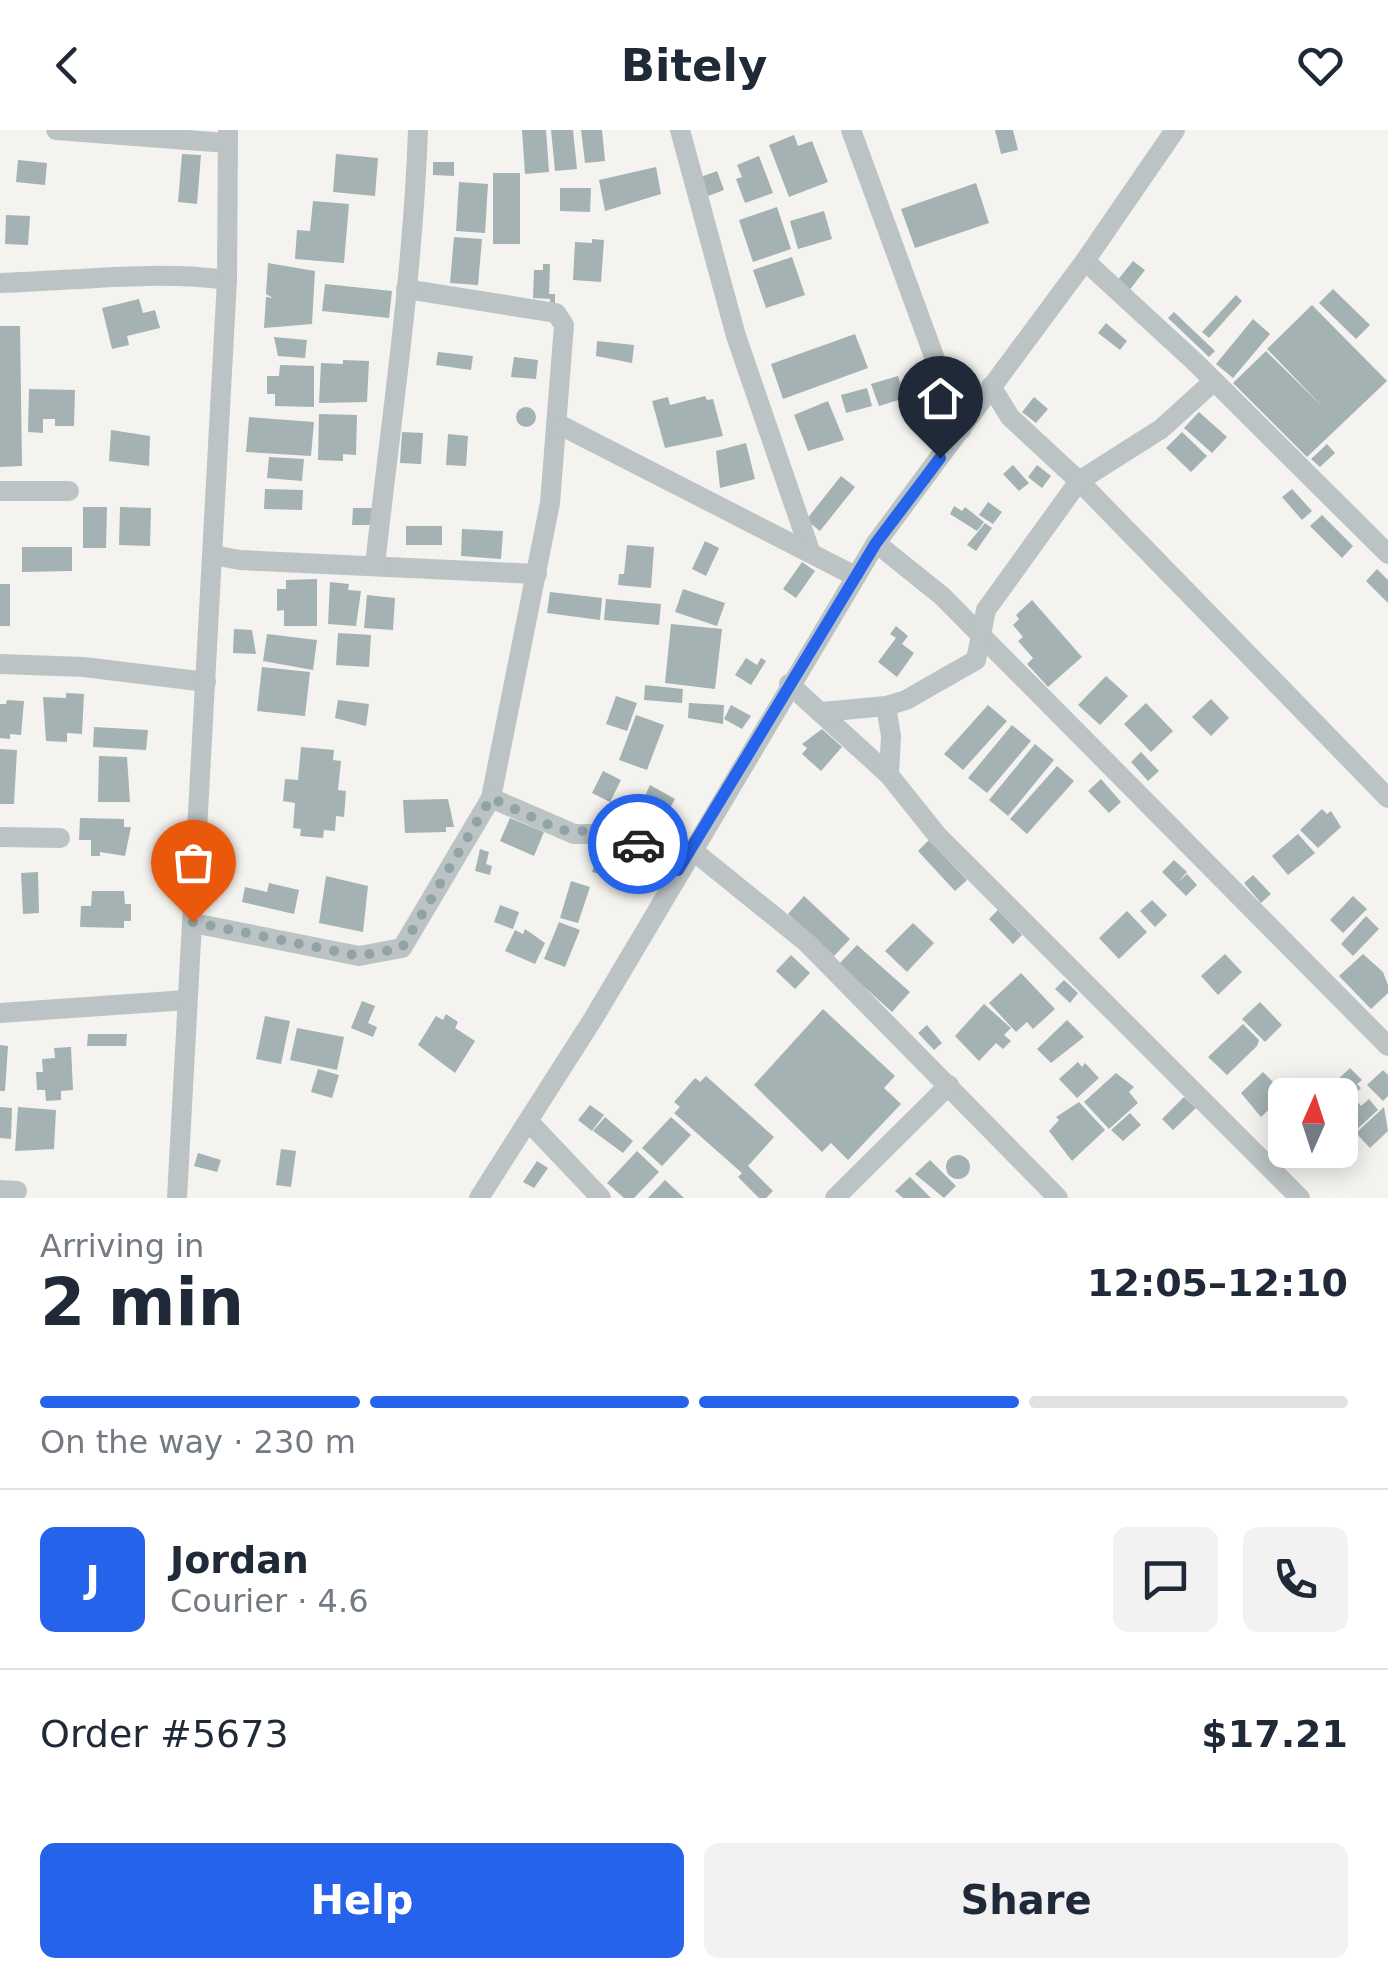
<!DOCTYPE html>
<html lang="en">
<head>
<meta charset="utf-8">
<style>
	:root { --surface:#fff; --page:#f2f2f3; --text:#1f2937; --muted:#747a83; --line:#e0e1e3; --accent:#2563eb }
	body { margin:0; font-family:"DejaVu Sans",sans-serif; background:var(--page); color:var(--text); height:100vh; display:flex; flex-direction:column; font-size:38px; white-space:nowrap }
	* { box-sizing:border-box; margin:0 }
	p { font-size:32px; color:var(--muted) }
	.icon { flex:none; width:55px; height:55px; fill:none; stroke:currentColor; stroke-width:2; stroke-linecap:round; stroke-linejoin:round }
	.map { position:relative; height:1068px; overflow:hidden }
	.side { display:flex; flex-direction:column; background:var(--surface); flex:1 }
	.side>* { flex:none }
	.needle { width:65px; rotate:3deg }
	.controls { position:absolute; left:1268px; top:948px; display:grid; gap:20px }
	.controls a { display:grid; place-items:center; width:90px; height:90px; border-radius:15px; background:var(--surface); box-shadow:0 5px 25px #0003; font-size:50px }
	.pin { position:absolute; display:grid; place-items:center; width:85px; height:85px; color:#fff; margin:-102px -42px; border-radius:50% 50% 50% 0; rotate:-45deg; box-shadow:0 0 10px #0007 }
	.pin .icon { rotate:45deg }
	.courier { position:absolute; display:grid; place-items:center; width:100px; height:100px; margin:-50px; border:8px solid #2563eb; border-radius:50%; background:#fff; color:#222; box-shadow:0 2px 12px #0007 }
	.head em { font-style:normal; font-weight:600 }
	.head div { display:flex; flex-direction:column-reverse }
	.head { display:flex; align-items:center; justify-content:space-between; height:170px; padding:0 40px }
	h1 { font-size:65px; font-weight:600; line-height:75px }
	.bar { display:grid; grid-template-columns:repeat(4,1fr); gap:15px 10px; align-content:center; height:120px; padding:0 40px }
	.bar i { height:12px; border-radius:8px; background:var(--line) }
	.bar .on { background:var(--accent) }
	.bar p { grid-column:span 4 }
	.line { display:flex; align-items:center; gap:25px; padding:0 40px; border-top:2px solid var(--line) }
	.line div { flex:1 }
	.round { display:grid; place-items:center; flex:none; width:105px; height:105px; border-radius:15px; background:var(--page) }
	.primary-button { display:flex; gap:20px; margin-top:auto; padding:20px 40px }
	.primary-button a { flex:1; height:115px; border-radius:15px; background:var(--accent); color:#fff; font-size:40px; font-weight:600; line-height:115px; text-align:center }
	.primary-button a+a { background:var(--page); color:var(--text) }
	header { display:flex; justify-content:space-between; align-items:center; height:130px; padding:0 40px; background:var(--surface); font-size:45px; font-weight:600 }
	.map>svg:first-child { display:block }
	.building { fill:#a4b2b4 }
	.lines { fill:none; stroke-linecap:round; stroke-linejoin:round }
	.minor { stroke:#bcc3c5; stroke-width:20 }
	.done { stroke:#91a3a5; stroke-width:10; stroke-dasharray:0 18 }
	.route { stroke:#2563eb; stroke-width:12 }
</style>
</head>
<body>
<header><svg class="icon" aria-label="back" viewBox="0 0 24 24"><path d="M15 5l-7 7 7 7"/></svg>Bitely<svg class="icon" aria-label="heart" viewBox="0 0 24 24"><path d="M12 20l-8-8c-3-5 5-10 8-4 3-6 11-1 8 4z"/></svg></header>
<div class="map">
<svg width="1388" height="1068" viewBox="0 0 1388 1068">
	<rect width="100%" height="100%" fill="#f4f3ef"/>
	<!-- building -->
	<g class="building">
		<path d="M522,0H546L549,42L525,44Z"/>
		<path d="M551,0H573L577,39L555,41Z"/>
		<path d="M581,0H602L605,31L585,33Z"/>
		<path d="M995,0H1013L1018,20L1001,24Z"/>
		<path d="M794,5L798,16L812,11L828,52L789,67L769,15Z"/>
		<path d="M182,24L201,25L197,74L178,72Z"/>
		<path d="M336,24L378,28L375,66L333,62Z"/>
		<path d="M759,26L773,63L745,73L736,49L742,47L737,35Z"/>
		<path d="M18,30L47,33L45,55L16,52Z"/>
		<path d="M433,32H454V46L433,45Z"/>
		<path d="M656,37L661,64L605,81L599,50Z"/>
		<path d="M717,41L724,60L708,66L701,47Z"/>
		<rect x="493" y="43" width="27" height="71"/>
		<path d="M459,52L488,54L485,103L456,101Z"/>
		<path d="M976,53L989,93L915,118L901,79Z"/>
		<path d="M560,58H591L590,82L560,81Z"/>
		<path d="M313,71L349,74L344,133L295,129L297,100L310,101Z"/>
		<path d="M777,77L791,119L753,132L739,90Z"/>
		<path d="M824,81L832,109L798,119L790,91Z"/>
		<path d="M6,85L30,86L28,115L5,114Z"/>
		<path d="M454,107L482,109L478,155L450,153Z"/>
		<path d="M592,109L604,110L601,152L573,150L575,112L592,113Z"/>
		<path d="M792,127L805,165L766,178L753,140Z"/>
		<path d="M1133,131L1145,140L1128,162L1116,152Z"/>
		<path d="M268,133L315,141L312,194L264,198L266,167L273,168L266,164Z"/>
		<path d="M543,134H550L549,164H555V174H550V169L533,168L534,140H543Z"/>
		<path d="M325,154L392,161L389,188L322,181Z"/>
		<path d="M1333,159L1370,195L1356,209L1319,173Z"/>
		<path d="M1236,165L1242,171L1209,208L1202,202Z"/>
		<path d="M139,169L143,183L155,180L160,198L127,206L129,215L112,219L102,178Z"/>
		<path d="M1312,175L1387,251L1307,327L1233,253L1266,221L1323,277L1267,219Z"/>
		<path d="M1174,182L1215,221L1209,227L1168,188Z"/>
		<path d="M1253,189L1270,204L1233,248L1216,234Z"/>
		<path d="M1106,193L1127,211L1120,220L1098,203Z"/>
		<path d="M0,196H20L22,336L0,337Z"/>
		<path d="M855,204L868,238L783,269L771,234Z"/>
		<path d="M274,207L307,210L305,228L278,226Z"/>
		<path d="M597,211L634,215L632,233L596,226Z"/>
		<path d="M438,222L473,226L471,240L436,235Z"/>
		<path d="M514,227L538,230L536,249L511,247Z"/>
		<path d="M343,230L369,231L367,272L319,273L321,233L343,234Z"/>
		<path d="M280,235L314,236V277L275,276V264H267V246H279Z"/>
		<path d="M898,246L905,268L879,276L871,254Z"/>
		<path d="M867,258L872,276L846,283L841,265Z"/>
		<path d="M29,259L75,260L74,296H55V289H43V303L28,302Z"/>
		<path d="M705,266L707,270L713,269L723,306L665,318L652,271L668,267L670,275Z"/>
		<path d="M1034,267L1048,279L1036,293L1022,282Z"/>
		<path d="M828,271L844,310L808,321L794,285Z"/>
		<circle cx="526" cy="287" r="10"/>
		<path d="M924,278L938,286L929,301L915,294Z"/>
		<path d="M1199,282L1227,307L1212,323L1184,298Z"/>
		<path d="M319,284L357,285L356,325L343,324V331L318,330Z"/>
		<path d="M249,287L314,292L311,326L246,322Z"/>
		<path d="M111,300L150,306L149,336L109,331Z"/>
		<path d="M402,302L423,303L421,334L400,333Z"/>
		<path d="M1182,302L1207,326L1191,342L1166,318Z"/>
		<path d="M448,304L468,306L466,336L446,335Z"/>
		<path d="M746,313L755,349L720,358L716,321Z"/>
		<path d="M1327,314L1335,323L1320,337L1311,329Z"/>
		<path d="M269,327L304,329L302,351L267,348Z"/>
		<path d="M1013,335L1029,353L1019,361L1003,344Z"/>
		<path d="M1037,335L1051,346L1042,358L1028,347Z"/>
		<path d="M841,346L855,357L820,401L806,390Z"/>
		<path d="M265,359L303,360L302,380L264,379Z"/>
		<path d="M1292,359L1312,381L1302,390L1282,367Z"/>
		<path d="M988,372L1002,382L993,394L979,385Z"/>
		<path d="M954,376L962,381L965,377L984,392L977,401L950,384Z"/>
		<path d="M83,377H107L106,418H83Z"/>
		<path d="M120,377L151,378L150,416L119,415Z"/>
		<path d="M353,378H376V395H352Z"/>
		<path d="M1322,385L1353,416L1342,428L1310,396Z"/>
		<path d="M985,393L992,398L976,421L967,415Z"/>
		<rect x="406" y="396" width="36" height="19"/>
		<path d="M462,399L503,401L501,429L461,426Z"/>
		<path d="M705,411L719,418L706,446L692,439Z"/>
		<path d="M627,415L654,417L651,458L618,455L619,444H624Z"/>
		<path d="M22,417H72V441L22,442Z"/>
		<path d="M802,432L815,441L796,468L783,459Z"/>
		<path d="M1377,439L1388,450V473L1366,451Z"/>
		<path d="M317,449V496H284V480L277,481V459H286V450Z"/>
		<path d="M330,452L349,454L348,460L361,461L356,496L328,494Z"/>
		<rect x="0" y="454" width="10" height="42"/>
		<path d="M683,459L725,473L717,496L675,482Z"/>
		<path d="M550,462L602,468L600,490L547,483Z"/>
		<path d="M367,465L395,468L393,500L364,498Z"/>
		<path d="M606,469L661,474L659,495L604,490Z"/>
		<path d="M1032,470L1082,527L1048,557L1027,534L1033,528L1018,511L1023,507L1013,495L1019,489L1016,485Z"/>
		<path d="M671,494L722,499L715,559L665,553Z"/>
		<path d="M896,496L908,506L902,514L914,523L897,547L878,532L896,508L890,504Z"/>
		<path d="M234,499L252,500L256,524L233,523Z"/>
		<path d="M338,503L371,505L369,537L336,535Z"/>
		<path d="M267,504L317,510L313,540L263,531Z"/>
		<path d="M746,528L757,535L761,528L766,531L751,555L735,545Z"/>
		<path d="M262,537L310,542L305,586L257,581Z"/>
		<path d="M1106,546L1128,566L1100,595L1078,575Z"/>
		<path d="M645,555L683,559L682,573L644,570Z"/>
		<path d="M66,563L84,564L82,604L67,603V612L46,611L43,567L66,568Z"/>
		<path d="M616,566L637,573L627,601L606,594Z"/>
		<path d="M1211,569L1229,588L1211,606L1192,587Z"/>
		<path d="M7,570L24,571L21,605L10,604V609L0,608V574H6Z"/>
		<path d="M338,570L369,574L366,596L335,588Z"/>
		<path d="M689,573L724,575L723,594L688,588Z"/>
		<path d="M1146,573L1173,601L1151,622L1124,594Z"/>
		<path d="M731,575L751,586L742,599L724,589Z"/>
		<path d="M988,575L1007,591L963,640L944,624Z"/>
		<path d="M636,585L664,595L647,640L619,630Z"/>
		<path d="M1012,595L1031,611L987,663L968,648Z"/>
		<path d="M94,597L148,600L146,620L93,617Z"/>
		<path d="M822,599L842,617L821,641L802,624L807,618L802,614Z"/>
		<path d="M1035,614L1054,630L1008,686L989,670Z"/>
		<path d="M301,617L334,620L333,630L341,631L338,660L346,661L344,687L336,686L335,701L324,700L323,708L300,706L301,699L293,698L295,673L283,671L285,649L298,650Z"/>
		<path d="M0,619L17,620L14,674H0Z"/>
		<path d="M1141,622L1159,641L1148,651L1131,632Z"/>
		<path d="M99,626L127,627L130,672H98Z"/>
		<path d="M1057,636L1074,651L1027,704L1010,689Z"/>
		<path d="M603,641L621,650L610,672L592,663Z"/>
		<path d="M1101,649L1121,672L1109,683L1088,661Z"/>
		<path d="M650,655L675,669L651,712L632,702L650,668L645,666Z"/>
		<path d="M448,669L454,697H446V702L405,703L403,670Z"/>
		<path d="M1322,679L1327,684L1331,681L1341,697L1318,718L1300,700Z"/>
		<path d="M80,688L124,689V697H131L125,726L100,722V726H91V710H79Z"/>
		<path d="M510,688L544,702L534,726L500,711Z"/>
		<path d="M1298,704L1315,723L1288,745L1272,726Z"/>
		<path d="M605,708L623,714L611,748L592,742Z"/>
		<path d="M929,710L967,750L955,761L918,721Z"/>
		<path d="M480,719L489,722L486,734L492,736L490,745L475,741Z"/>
		<path d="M1174,730L1187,742L1178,752L1187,744L1197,755L1186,766L1162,742Z"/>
		<path d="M38,742L39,783L23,784L21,743Z"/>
		<path d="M1253,745L1271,764L1261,773L1244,753Z"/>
		<path d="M326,746L368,756L363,802L319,793Z"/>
		<path d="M571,751L590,757L578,793L560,788Z"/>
		<path d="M269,753L299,760L294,784L242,772L245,757L267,762Z"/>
		<path d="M92,761H124L125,774H131V791H124V798L80,797L81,776H91Z"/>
		<path d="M804,766L850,809L834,826L788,784Z"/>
		<path d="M1353,766L1367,779L1343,803L1330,790Z"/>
		<path d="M1152,770L1167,785L1155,797L1140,781Z"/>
		<path d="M500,775L519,782L513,799L494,792Z"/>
		<path d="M998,780L1022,805L1013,814L989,789Z"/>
		<path d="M1127,781L1147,802L1119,829L1099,808Z"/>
		<path d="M1366,786L1379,799L1353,826L1341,814Z"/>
		<path d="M559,792L580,800L565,837L544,829Z"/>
		<path d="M913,793L934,813L907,842L885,821Z"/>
		<path d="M525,799L545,813L535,834L505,821L515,800L523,804Z"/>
		<path d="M857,815L910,862L892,882L839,834Z"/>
		<path d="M1225,824L1242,842L1218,865L1201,846Z"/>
		<path d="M1363,824L1383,842L1388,855V863L1371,879L1339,846Z"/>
		<path d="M791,825L810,843L795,859L776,841Z"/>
		<path d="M1021,843L1055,879L1033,899L1027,892L1016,902L989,873Z"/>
		<path d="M1064,850L1078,863L1070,873L1055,859Z"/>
		<path d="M362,871L375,876L368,893L377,897L373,907L351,898Z"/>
		<path d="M1260,872L1282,895L1265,912L1242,889Z"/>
		<path d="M984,874L1011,898L1004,905L1011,911L1003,919L996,913L979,931L955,906Z"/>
		<path d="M823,879L895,946L884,958L901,974L848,1030L831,1013L822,1022L754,955Z"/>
		<path d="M446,884L458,892L455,898L475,911L455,943L418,915L436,886L443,890Z"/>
		<path d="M265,886L290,891L281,934L256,929Z"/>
		<path d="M1067,890L1084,907L1051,933L1037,919Z"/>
		<path d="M1243,894L1259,910L1257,916L1227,945L1208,927Z"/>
		<path d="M927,895L942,913L934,920L918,903Z"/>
		<path d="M297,898L344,907L337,940L290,930Z"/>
		<path d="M88,904H127L126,916H87Z"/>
		<path d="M0,915L8,916L5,961H0Z"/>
		<path d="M71,917L73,960L61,961V970L46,971L45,960H37L36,942H43L42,929L55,928L54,918Z"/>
		<path d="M1078,932L1082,937L1085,933L1099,948L1077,968L1059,949Z"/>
		<path d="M1350,938L1362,950L1357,954L1361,958L1340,979V965H1321Z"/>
		<path d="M318,939L339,945L332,968L311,962Z"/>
		<path d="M1383,940L1388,945V966L1383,971L1367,955Z"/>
		<path d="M1263,942L1285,964L1261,987L1241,963Z"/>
		<path d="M1116,943L1134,957L1129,962L1138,973L1109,999L1084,972Z"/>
		<path d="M706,946L774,1007L748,1036L773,1061L766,1068H759L738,1047L742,1043L674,983L680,977L674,972L695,948L700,952Z"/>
		<path d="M1184,967L1196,978L1173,1000L1162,989Z"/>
		<path d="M1355,969L1361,976L1369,969L1378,980L1355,1001L1340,983Z"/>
		<path d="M1079,972L1105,1000L1072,1031L1049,1001L1059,990L1056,987Z"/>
		<path d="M590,975L604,985L592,1001L578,990Z"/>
		<path d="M0,977L12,978L11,1009L0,1008Z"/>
		<path d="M18,977L56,980L54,1019L15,1021Z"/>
		<path d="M1384,977L1388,1001L1370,1018L1356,1003Z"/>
		<path d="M1130,983L1141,995L1123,1011L1111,1000Z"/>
		<path d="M605,987L633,1011L623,1023L593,1001Z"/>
		<path d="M671,987L691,1005L662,1036L642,1018Z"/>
		<path d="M281,1019L296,1021L291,1057L276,1055Z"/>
		<path d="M637,1021L659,1042L634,1068H624L607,1053Z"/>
		<path d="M198,1023L221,1030L217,1042L194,1036Z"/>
		<circle cx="958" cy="1037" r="12"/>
		<path d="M930,1030L956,1056L944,1068L915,1044Z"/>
		<path d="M537,1031L548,1038L534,1058L523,1052Z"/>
		<path d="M910,1047L931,1068H903L895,1061Z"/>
		<path d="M665,1050L684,1068H648Z"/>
	</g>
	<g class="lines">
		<!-- minor -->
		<g class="minor">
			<path d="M56,0L227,13"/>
			<path d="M680,0L736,206L810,421"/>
			<path d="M851,0L961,300"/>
			<path d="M1085,131L1195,232L1388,424"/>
			<path d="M0,153C75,151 152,140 227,150"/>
			<path d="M406,159L556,183L564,195L550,373L491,668L574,704H620L678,741"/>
			<path d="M991,256L1010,287L1079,351L1388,668"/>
			<path d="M560,295L855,446"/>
			<path d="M0,361H69"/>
			<path d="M876,413L942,466L1388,916"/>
			<path d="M213,425L240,430L537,444"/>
			<path d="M375,435C391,290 413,145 418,0"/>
			<path d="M0,534L84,537L206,552"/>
			<path d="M789,554L889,645L937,705L1300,1068"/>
			<path d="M822,582L886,576"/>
			<path d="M889,645L891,606L886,576L906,570L976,530L986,480L1079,351L1161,299L1214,251"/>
			<path d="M0,707L60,708"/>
			<path d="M691,719L806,812L1058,1068"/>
			<path d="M193,793L359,826L402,818L491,668"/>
			<path d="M0,883L187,870"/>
			<path d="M529,992L601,1068"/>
			<path d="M0,1060L17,1061"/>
			<path d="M177,1068L227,150L228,0"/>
			<path d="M479,1068L593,889L876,413L1085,131L1175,0"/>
			<path d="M835,1068L949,955"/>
		</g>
	</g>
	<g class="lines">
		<!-- done -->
		<path class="done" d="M193,792L359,826L402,818L491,668L560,700L611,702L638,714"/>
		<!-- route -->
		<path class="route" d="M638,714L678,740L876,413L940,328"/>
	</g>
</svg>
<div class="controls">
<a><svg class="needle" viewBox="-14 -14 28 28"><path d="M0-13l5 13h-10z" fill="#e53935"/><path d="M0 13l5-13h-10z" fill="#747a83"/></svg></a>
</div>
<div class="pin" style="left:193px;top:792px;background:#ea580c"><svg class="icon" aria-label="bag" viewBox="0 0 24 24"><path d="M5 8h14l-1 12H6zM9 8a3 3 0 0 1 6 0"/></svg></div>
<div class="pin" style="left:940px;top:328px;background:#1f2937"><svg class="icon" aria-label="home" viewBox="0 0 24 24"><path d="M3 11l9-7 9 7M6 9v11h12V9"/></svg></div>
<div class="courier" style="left:638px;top:714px"><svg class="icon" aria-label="car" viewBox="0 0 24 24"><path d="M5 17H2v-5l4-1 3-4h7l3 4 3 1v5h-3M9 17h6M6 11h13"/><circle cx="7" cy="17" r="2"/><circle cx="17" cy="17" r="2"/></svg></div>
</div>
<section class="side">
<div class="head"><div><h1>2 min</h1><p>Arriving in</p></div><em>12:05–12:10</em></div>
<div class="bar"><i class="on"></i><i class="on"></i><i class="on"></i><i></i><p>On the way · 230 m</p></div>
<div class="line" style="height:180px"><b class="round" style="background:var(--accent);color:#fff">J</b><div><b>Jordan</b><p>Courier · 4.6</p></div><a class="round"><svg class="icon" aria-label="chat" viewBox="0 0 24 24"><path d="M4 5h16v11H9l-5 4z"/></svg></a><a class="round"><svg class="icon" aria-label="phone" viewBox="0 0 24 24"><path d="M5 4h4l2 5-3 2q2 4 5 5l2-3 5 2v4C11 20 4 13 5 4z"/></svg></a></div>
<div class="line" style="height:130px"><div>Order #5673</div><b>$17.21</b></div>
<div class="primary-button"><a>Help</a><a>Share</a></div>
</section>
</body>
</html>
